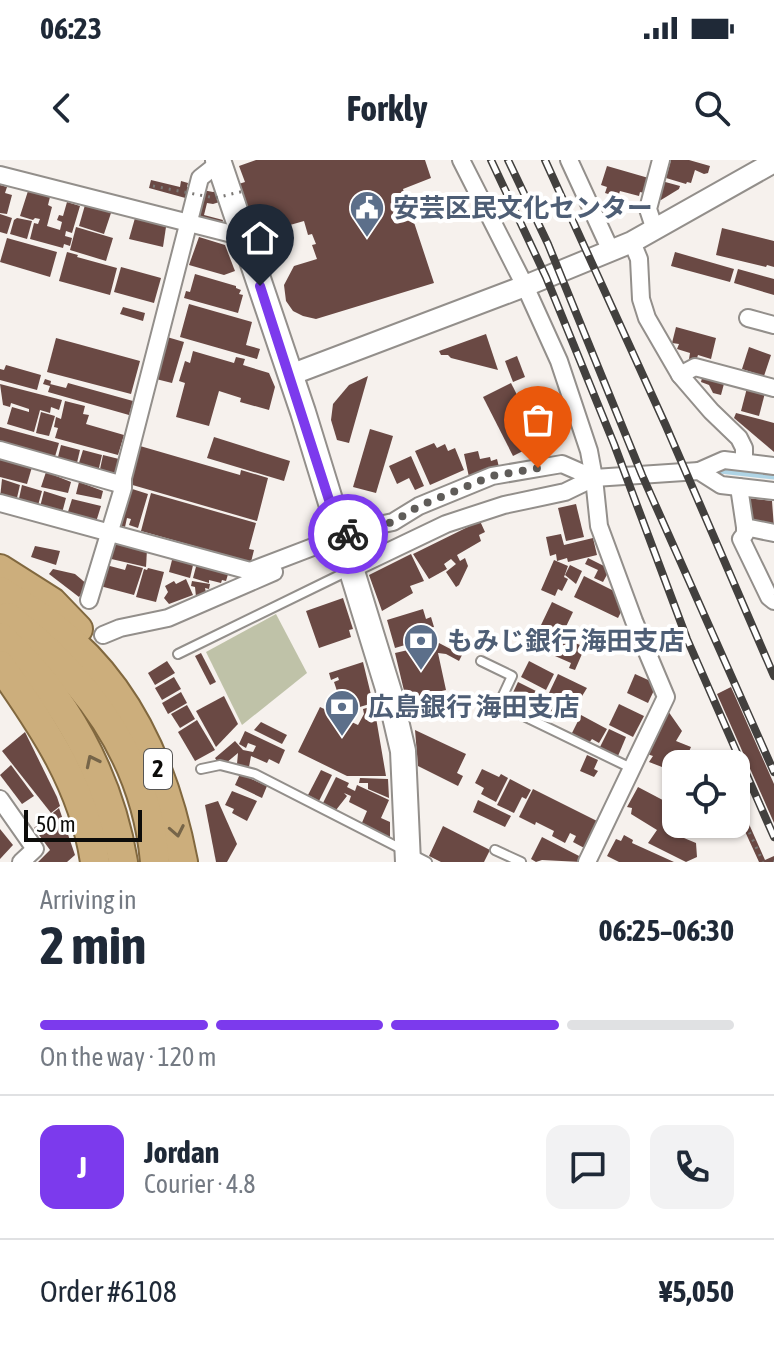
<!DOCTYPE html>
<html lang="en">
<head>
<meta charset="utf-8">
<style>
	:root { --surface:#fff; --page:#f2f2f3; --text:#1f2937; --muted:#747a83; --line:#e0e1e3; --accent:#7c3aed }
	body { margin:0; font-family:"Asap Condensed","Noto Sans JP",sans-serif; background:var(--page); color:var(--text); height:100vh; display:flex; flex-direction:column; font-size:30px; white-space:nowrap }
	* { box-sizing:border-box; margin:0 }
	p { font-size:26px; color:var(--muted) }
	.icon { flex:none; width:44px; height:44px; fill:none; stroke:currentColor; stroke-width:2; stroke-linecap:round; stroke-linejoin:round }
	.map { position:relative; height:702px; overflow:hidden }
	.drawer { display:flex; flex-direction:column; background:var(--surface); flex:1 }
	.drawer>* { flex:none }
	.controls { position:absolute; left:662px; top:590px; display:grid; gap:16px }
	.controls a { display:grid; place-items:center; width:88px; height:88px; border-radius:16px; background:var(--surface); box-shadow:0 2px 6px #0004; font-size:40px }
	.scale { position:absolute; left:24px; bottom:20px; width:118px; box-sizing:border-box; padding-left:8px; border:4px solid #0d0c0a; border-top:0; font-size:22px; line-height:28px; white-space:nowrap; color:#0d0c0a; -webkit-text-stroke:6px #fff; paint-order:stroke }
	.pin { position:absolute; display:grid; place-items:center; width:68px; height:68px; color:#fff; margin:-82px -34px; border-radius:50% 50% 50% 0; rotate:-45deg; box-shadow:0 0 8px #0007 }
	.pin .icon { rotate:45deg }
	.courier { position:absolute; display:grid; place-items:center; width:80px; height:80px; margin:-40px; border:6px solid #7c3aed; border-radius:50%; background:#fff; color:#222; box-shadow:0 2px 10px #0007 }
	.head em { font-style:normal; font-weight:700 }
	.head div { display:flex; flex-direction:column-reverse }
	.head { display:flex; align-items:center; justify-content:space-between; height:136px; padding:0 40px }
	h1 { font-size:52px; font-weight:700; line-height:60px }
	.bar { display:grid; grid-template-columns:repeat(4,1fr); gap:12px 8px; align-content:center; height:96px; padding:0 40px }
	.bar i { height:10px; border-radius:6px; background:var(--line) }
	.bar .active { background:var(--accent) }
	.bar p { grid-column:span 4 }
	.line { display:flex; align-items:center; gap:20px; padding:0 40px; border-top:2px solid var(--line) }
	.line div { flex:1 }
	.round { display:grid; place-items:center; flex:none; width:84px; height:84px; border-radius:16px; background:var(--page) }
	.status { display:flex; justify-content:space-between; align-items:center; height:56px; padding:0 40px; background:var(--surface); direction:ltr }
	.status svg { height:22px; fill:currentColor }
	header { display:flex; justify-content:space-between; align-items:center; height:104px; padding:0 40px; background:var(--surface); font-size:36px; font-weight:700 }
	.map>svg:first-child { display:block }
	.green { fill:#bfc2a8 }
	.lines { fill:none; stroke-linecap:round; stroke-linejoin:round }
	.stream { stroke:#afd4e5; stroke-width:5 }
	.building { fill:#6a4944 }
	.service-casing { stroke:#938f8b; stroke-width:12 }
	.minor-casing { stroke:#938f8b; stroke-width:20 }
	.tertiary-casing { stroke:#938f8b; stroke-width:24 }
	.secondary-casing { stroke:#938f8b; stroke-width:28 }
	.trunk-casing { stroke:#81683f; stroke-width:32 }
	.path { stroke:#7a7774; stroke-width:3; stroke-dasharray:2 6; stroke-linecap:butt }
	.service { stroke:#fff; stroke-width:8 }
	.minor { stroke:#fff; stroke-width:16 }
	.tertiary { stroke:#fff; stroke-width:20 }
	.secondary { stroke:#fff; stroke-width:24 }
	.trunk { stroke:#ccae7c; stroke-width:28 }
	.rail-casing { stroke:#42403e; stroke-width:8 }
	.rail { stroke:#fff; stroke-width:5; stroke-dasharray:15; stroke-linecap:butt }
	.path-bridge { stroke:#7a7774; stroke-width:3; stroke-dasharray:2 6; stroke-linecap:butt }
	.oneway { stroke:#766549 }
	.done { stroke:#5f5c59; stroke-width:8; stroke-dasharray:0 14.4 }
	.route { stroke:#7c3aed; stroke-width:10 }
	.labels { text-anchor:middle; stroke-width:8; stroke-linejoin:round; paint-order:stroke }
	.shield { fill:#fff; stroke:#565554; stroke-width:2 }
	.shield-label { font-size:24px; font-weight:bold; fill:#0d0c0a }
	.service-label { font-size:26px; font-weight:bold; fill:#4e5e75; stroke:#fff; text-anchor:start }
</style>
</head>
<body>
<div class="status"><b>06:23</b><svg viewBox="0 0 49 12"><path d="M0 12V9h3v3zM5 12V6h3v6zM10 12V3h3v9zM15 12V0h3v12zM26 1h20v11H26zM47 4h2v5h-2z"/></svg></div>
<header><svg class="icon" aria-label="back" viewBox="0 0 24 24"><path d="M15 5l-7 7 7 7"/></svg>Forkly<svg class="icon" aria-label="search" viewBox="0 0 24 24"><circle cx="10" cy="10" r="6"/><path d="M15 15l6 6"/></svg></header>
<div class="map">
<svg width="774" height="702" viewBox="0 0 774 702">
	<rect width="100%" height="100%" fill="#f6f1ed"/>
	<!-- green -->
	<path class="green" d="M276,454L307,513L242,565L206,492Z"/>
	<g class="lines">
		<!-- stream -->
		<path class="stream" d="M720,311L774,317"/>
	</g>
	<!-- building -->
	<g class="building">
		<path d="M256,0H425L431,18L403,29L434,123L316,159L303,156L293,151L286,141L284,125L294,106L317,99L312,85L316,84L312,74L308,75L304,61L262,73L258,62L252,64L242,35L213,44L207,43L204,55L223,60L221,66L195,59L200,42L149,28L151,20L180,27L181,21L188,23L187,27L213,32L245,22L239,6Z"/>
		<path d="M671,0H689L710,6L708,13L704,14L695,10L691,23L687,22L686,24L666,18Z"/>
		<path d="M607,6L652,19L648,34L640,32L639,36L620,31L618,37L605,33L607,27L601,25Z"/>
		<path d="M658,20L680,26L679,29L661,40L653,39Z"/>
		<path d="M0,25L7,27L5,33L12,35L7,54L0,53Z"/>
		<path d="M28,31L50,37L48,45L52,47L47,66L60,70L62,62L57,60L59,55L63,56L67,42L80,46L72,73L66,71L65,76L72,78L70,86L64,84L63,88L30,79L34,63L38,64L40,59L35,58L33,60L20,56Z"/>
		<path d="M85,45L111,53L104,74L79,66Z"/>
		<path d="M0,54L12,58L7,74L0,72Z"/>
		<path d="M17,58L32,61L27,79L10,74L14,60Z"/>
		<path d="M135,58L166,67L163,87L129,79Z"/>
		<path d="M76,67L113,78L106,101L70,90Z"/>
		<path d="M722,68L774,81V107L767,105L766,107L716,95Z"/>
		<path d="M199,77L225,85L235,111L224,115L189,105Z"/>
		<path d="M7,78L57,92L50,117L0,102Z"/>
		<path d="M67,92L78,95L77,97L117,108L110,135L59,121Z"/>
		<path d="M675,92L734,109L730,122L671,106Z"/>
		<path d="M121,107L161,118L154,143L114,132Z"/>
		<path d="M738,109L774,119V135L734,123Z"/>
		<path d="M195,114L236,126V128L241,130L239,134L243,135L238,153L184,138L186,131L190,132Z"/>
		<path d="M189,144L252,162L246,185L260,189L257,199L180,177Z"/>
		<path d="M123,147L145,153L143,161L120,154Z"/>
		<path d="M676,167L716,178L711,199L698,195L696,201L689,199L690,193L677,189L679,184L672,183Z"/>
		<path d="M486,174L498,210L451,198L448,195H441L439,191Z"/>
		<path d="M167,177L184,182L172,223L156,219Z"/>
		<path d="M56,178L140,201L131,234L47,212Z"/>
		<path d="M749,187L771,195L764,216L742,209Z"/>
		<path d="M193,191L234,203L236,197L245,199L243,205L269,213L275,227L269,250L240,242L241,238L219,231L209,266L176,257L185,223L179,221L185,201L190,203Z"/>
		<path d="M517,196L525,217L513,222L505,201Z"/>
		<path d="M6,205L41,215L37,230L0,220V209L4,210Z"/>
		<path d="M703,214L725,220L721,235L713,233L709,225L701,222Z"/>
		<path d="M368,216L349,283L337,280L331,260L333,244L349,225Z"/>
		<path d="M45,219L51,221L50,226V224L66,228L68,223L133,241L129,255L48,232L50,226L43,224Z"/>
		<path d="M511,223L541,282L513,296L483,237Z"/>
		<path d="M0,224L62,240L59,250L51,247L50,253L40,250L34,272L7,264L12,247L29,252V249L11,243L10,247L3,245Z"/>
		<path d="M747,228L765,233L759,256L741,251Z"/>
		<path d="M65,241L85,246L83,254L89,255L86,264L124,275L118,295L55,278L58,268L54,267L56,257L61,259Z"/>
		<path d="M41,252L55,256L49,276L36,273Z"/>
		<path d="M736,253L774,263V292L734,258Z"/>
		<path d="M0,267L59,283L54,300L0,285Z"/>
		<path d="M370,269L393,276L376,333L353,327Z"/>
		<path d="M214,277L290,301L284,321L207,298Z"/>
		<path d="M434,283L437,288L445,284L448,291L455,288L464,310L430,325L415,291Z"/>
		<path d="M61,285L80,290L76,307L57,301Z"/>
		<path d="M140,286L240,315L241,310L268,318L257,361L129,324Z"/>
		<path d="M83,290L102,295L98,312L78,306Z"/>
		<path d="M478,291L480,299L490,297L491,301L497,299L500,311L469,317L464,294Z"/>
		<path d="M103,295L123,300L119,315L111,312L110,316L99,314Z"/>
		<path d="M0,296L32,307L27,324L0,317Z"/>
		<path d="M411,296L424,326L415,330L409,318L397,324L389,306Z"/>
		<path d="M46,312L71,322L68,333L41,327Z"/>
		<path d="M2,319L20,325L16,342L0,338Z"/>
		<path d="M79,322L103,331L101,339L76,334Z"/>
		<path d="M22,325L42,331L37,349L18,343Z"/>
		<path d="M126,327L148,334L138,368L129,365L131,359L127,358L125,367L122,366L120,370L114,368Z"/>
		<path d="M44,331L66,338L62,353L40,347Z"/>
		<path d="M151,333L256,363L249,389L254,390L251,402L141,371Z"/>
		<path d="M747,338L772,341L774,368L751,362L753,354L748,353Z"/>
		<path d="M72,339L101,346L96,362L67,355Z"/>
		<path d="M576,344L584,377L566,381L558,348Z"/>
		<path d="M480,361L485,372L479,375L481,381L457,395L460,401L465,398L468,406L459,425L456,427L446,412L456,404L451,399L444,404L447,409L429,419L413,394Z"/>
		<path d="M561,374L564,385L593,378L597,395L568,402L567,398L557,401L556,394L550,396L546,377Z"/>
		<path d="M112,380L147,390L146,407L107,398Z"/>
		<path d="M35,386L60,391L56,405L31,397Z"/>
		<path d="M411,394L424,421L410,426L413,433L382,451L369,415Z"/>
		<path d="M173,396L194,401L190,418L169,412Z"/>
		<path d="M588,398L610,409L603,422L594,418L598,410L585,404Z"/>
		<path d="M554,400L568,406L564,417L568,419L562,431L558,429L555,436L541,430Z"/>
		<path d="M197,403L229,411L226,421L222,420L221,423L209,420V423L193,418Z"/>
		<path d="M127,404L143,408L134,435L100,426L106,405L125,410Z"/>
		<path d="M570,405L582,411L576,424L565,415Z"/>
		<path d="M148,408L164,412L156,442L136,437L144,409L147,410Z"/>
		<path d="M53,409L75,414L88,425L79,437L49,414Z"/>
		<path d="M584,416L616,432L620,439L619,444L624,446L618,458L574,437Z"/>
		<path d="M186,419L193,435L169,444L164,438L168,432L165,426L174,421L176,424Z"/>
		<path d="M192,421L210,424L209,429L205,428L206,433L196,437L195,427L191,426Z"/>
		<path d="M343,438L353,469L349,470L351,477L319,488L306,451Z"/>
		<path d="M552,442L573,452L562,475L541,465Z"/>
		<path d="M423,449L426,459L431,457L434,467L429,468L432,477L395,488L387,460Z"/>
		<path d="M542,469L558,477L550,494L534,486Z"/>
		<path d="M563,478L585,487L575,510L569,508L571,503L555,496Z"/>
		<path d="M439,483L462,495L459,501L446,494L438,493L446,530L406,539L395,493Z"/>
		<path d="M201,493L216,522L210,525L195,496Z"/>
		<path d="M167,501L175,513L155,525L148,513Z"/>
		<path d="M529,501L554,514L546,530L521,517Z"/>
		<path d="M363,502L373,543L353,549L343,529L337,531L334,522L339,520L338,517L331,520L329,513Z"/>
		<path d="M558,514L587,528L576,546L549,533Z"/>
		<path d="M635,514L657,524L648,543L627,533Z"/>
		<path d="M174,517L181,529L162,540L155,528Z"/>
		<path d="M518,522L558,542L548,560L509,541Z"/>
		<path d="M731,527L774,624V663L717,534Z"/>
		<path d="M181,532L187,543L168,554L162,543Z"/>
		<path d="M224,536L238,564L216,587L196,551Z"/>
		<path d="M619,544L644,556L633,577L609,565Z"/>
		<path d="M187,545L195,559L180,568L171,554Z"/>
		<path d="M374,546L386,616H347L298,592L320,547L358,565L364,554L363,549Z"/>
		<path d="M668,551L682,571L676,581L691,587L687,596L693,599L690,604H676V609L664,603L662,607L649,602L653,596L647,594Z"/>
		<path d="M581,555L607,569L599,583L592,579L589,583L572,573Z"/>
		<path d="M197,560L215,590L195,601L178,572Z"/>
		<path d="M261,562L287,575L282,584L254,570Z"/>
		<path d="M609,569L626,577L618,596L600,587Z"/>
		<path d="M415,570L466,594L457,613L463,616L458,626L418,606Z"/>
		<path d="M245,571L285,590L279,604L269,599L267,603L251,596L249,607L237,604L238,593L226,603L217,601L215,598L235,581L243,590L253,592L256,586L248,583L246,588L239,584Z"/>
		<path d="M25,572L57,637L60,646L51,653L2,591Z"/>
		<path d="M587,595L598,600L594,609L598,611L594,617L580,611Z"/>
		<path d="M11,605L34,636L22,644L0,615Z"/>
		<path d="M482,609L499,617L501,614L508,618L496,642L481,634L484,628L475,623Z"/>
		<path d="M321,610L332,615L319,641L308,635Z"/>
		<path d="M240,614L267,626L262,638L235,625Z"/>
		<path d="M336,617L349,623L347,627L355,631L357,625L389,640L381,658L390,662V680L361,665L367,651L349,642L351,636L344,633L347,636L336,650L323,643Z"/>
		<path d="M360,618L388,619L389,638L368,629V623H359Z"/>
		<path d="M510,619L531,630L526,639L522,637L514,653L497,645Z"/>
		<path d="M638,627L676,647V664H695L696,672L684,678L696,683L697,697L686,702L648,683L657,670L631,654L632,648L627,647Z"/>
		<path d="M533,629L601,663L588,690L573,682L576,676L570,673L565,683L552,676L554,671L536,662L535,665L519,657Z"/>
		<path d="M232,631L257,641L247,661L232,653L234,649L225,645Z"/>
		<path d="M478,640L511,656L505,667L473,652Z"/>
		<path d="M218,641L237,684L227,702H216L205,645Z"/>
		<path d="M59,648L75,695L67,702H38L50,690L34,668Z"/>
		<path d="M749,664L765,700L774,696V702H759L743,667Z"/>
		<path d="M443,666L490,690L484,702H441L429,696Z"/>
		<path d="M0,669L13,685L0,699Z"/>
		<path d="M624,675L633,680L632,683L674,702H619L607,696L616,679L621,681Z"/>
		<path d="M542,677L583,698L581,702L542,700L536,702L531,699Z"/>
	</g>
	<g class="lines">
		<defs>
			<g id="service">
				<path d="M178,494L348,411"/>
				<path d="M481,501L512,516L499,544L631,608"/>
				<path d="M201,609L220,605L255,614L427,702"/>
				<path d="M495,690L521,702"/>
			</g>
			<g id="minor">
				<path d="M461,0L525,126L559,201L589,291L594,318L599,366L634,461L666,537L587,702"/>
				<path d="M569,0L610,89"/>
				<path d="M0,15L244,77"/>
				<path d="M655,70L648,49L661,0"/>
				<path d="M632,82L639,99L641,139L647,158L680,215L711,251L739,278L744,288V302"/>
				<path d="M748,158L774,165"/>
				<path d="M680,215L695,207L774,228"/>
				<path d="M0,290L123,325"/>
				<path d="M699,311L724,300L774,306"/>
				<path d="M739,327L745,367L774,373"/>
				<path d="M0,343L250,411L360,369L393,362L419,346L492,316L562,304L594,318"/>
				<path d="M745,367V374L741,379L769,437L774,441"/>
				<path d="M352,409L446,364L504,345L565,332L594,318L699,311L721,325L774,331"/>
				<path d="M89,440L123,328V318L200,18L219,3"/>
				<path d="M103,475L120,468L168,458L274,412"/>
				<path d="M0,639L35,689L21,702"/>
			</g>
			<path id="tertiary" d="M290,215L525,126L632,82L774,2"/>
			<path id="secondary" d="M218,0L303,252L390,535L403,591L408,702"/>
			<g id="trunk">
				<path d="M0,409L52,442L78,469"/>
				<path d="M0,431C19,443 39,455 56,469C130,526 166,613 183,702"/>
				<path d="M8,457C88,519 146,598 155,702"/>
				<path d="M0,477C65,534 109,617 123,702"/>
				<path d="M0,505C43,566 84,626 95,702"/>
			</g>
		</defs>
		<!-- service casing -->
		<use href="#service" class="service-casing"/>
		<!-- minor casing -->
		<use href="#minor" class="minor-casing"/>
		<!-- tertiary casing -->
		<use href="#tertiary" class="tertiary-casing"/>
		<!-- secondary casing -->
		<use href="#secondary" class="secondary-casing"/>
		<!-- trunk casing -->
		<use href="#trunk" class="trunk-casing"/>
		<!-- path -->
		<g class="path">
			<path d="M746,665L763,702"/>
			<path d="M773,702H774"/>
		</g>
		<!-- service -->
		<use href="#service" class="service"/>
		<!-- minor -->
		<use href="#minor" class="minor"/>
		<!-- tertiary -->
		<use href="#tertiary" class="tertiary"/>
		<!-- secondary -->
		<use href="#secondary" class="secondary"/>
		<!-- trunk -->
		<use href="#trunk" class="trunk"/>
		<defs>
			<g id="rail">
				<path d="M491,0L546,117L614,284L687,479L774,677"/>
				<path d="M508,0L548,84L642,315L774,612"/>
				<path d="M545,0L666,266L774,516"/>
			</g>
		</defs>
		<!-- rail casing -->
		<use href="#rail" class="rail-casing"/>
		<!-- rail -->
		<use href="#rail" class="rail"/>
		<!-- path-bridge -->
		<path class="path-bridge" d="M153,26L215,38L244,31"/>
	</g>
	<!-- one-way arrows -->
	<defs><path id="oneway-chevron" d="M-2-3.5L2.5 0L-2 3.5" fill="none" stroke-width="1.6" stroke-linecap="round" stroke-linejoin="round" transform="scale(2)"/></defs>
	<g class="oneway">
		<use href="#oneway-chevron" transform="translate(92 601) rotate(-116)"/>
		<use href="#oneway-chevron" transform="translate(177 671) rotate(79)"/>
	</g>
	<g class="lines">
		<!-- done -->
		<path class="done" d="M348,374L393,362L419,346L492,316L538,308"/>
		<!-- route -->
		<path class="route" d="M260,126L341,377L348,374"/>
	</g>
	<!-- icons -->
	<defs>
		<symbol id="civic-pin" viewBox="-11 -11 22 30"><path d="M0 17L-7.5 6A9.5 9.5 0 1 1 7.5 6Z" fill="#5c6f8a" stroke="#fff"/><path d="M-.6-6.5H3V-4.5H.6V-3L4-1V1h2V6H-6V1h2V-1L-.6-3ZM-1.2 2.5V6h2.4V2.5Z" fill="#fff"/></symbol>
		<symbol id="bank-pin" viewBox="-11 -11 22 30"><path d="M0 17L-7.5 6A9.5 9.5 0 1 1 7.5 6Z" fill="#5c6f8a" stroke="#fff"/><path d="M-6-4H6V4H-6ZM0-2.3a2.3 2.3 0 1 0 0 4.6a2.3 2.3 0 1 0 0-4.6Z" fill="#fff"/></symbol>
	</defs>
	<g fill-rule="evenodd">
		<use href="#civic-pin" x="347" y="28" width="40" height="54"/>
		<use href="#bank-pin" x="401" y="461" width="40" height="54"/>
		<use href="#bank-pin" x="322" y="527" width="40" height="54"/>
	</g>
	<g class="labels">
		<!-- shield labels -->
		<rect class="shield" x="144" y="589" width="28" height="40" rx="6"/>
		<g class="shield-label">
			<text x="158" y="617">2</text>
		</g>
		<!-- service labels -->
		<g class="service-label">
			<text x="393" y="57">安芸区民文化センター</text>
			<text x="447" y="490">もみじ銀行 海田支店</text>
			<text x="368" y="556">広島銀行 海田支店</text>
		</g>
	</g>
</svg>
<div class="controls">
<a><svg class="icon" aria-label="locate" viewBox="0 0 24 24"><circle cx="12" cy="12" r="6"/><path d="M12 2v4M12 18v4M2 12h4M18 12h4"/></svg></a>
</div>
<div class="scale">50 m</div>
<div class="pin" style="left:538px;top:308px;background:#ea580c"><svg class="icon" aria-label="bag" viewBox="0 0 24 24"><path d="M5 8h14l-1 12H6zM9 8a3 3 0 0 1 6 0"/></svg></div>
<div class="pin" style="left:260px;top:126px;background:#1f2937"><svg class="icon" aria-label="home" viewBox="0 0 24 24"><path d="M3 11l9-7 9 7M6 9v11h12V9"/></svg></div>
<div class="courier" style="left:348px;top:374px"><svg class="icon" aria-label="bike" viewBox="0 0 24 24"><circle cx="6" cy="16" r="4"/><circle cx="18" cy="16" r="4"/><path d="M6 16l4-8h5l3 8M10 8l3 8H6M13 5h3"/></svg></div>
</div>
<section class="drawer">
<div class="head"><div><h1>2 min</h1><p>Arriving in</p></div><em>06:25–06:30</em></div>
<div class="bar"><i class="active"></i><i class="active"></i><i class="active"></i><i></i><p>On the way · 120 m</p></div>
<div class="line" style="height:144px"><b class="round" style="background:var(--accent);color:#fff">J</b><div><b>Jordan</b><p>Courier · 4.8</p></div><a class="round"><svg class="icon" aria-label="chat" viewBox="0 0 24 24"><path d="M4 5h16v11H9l-5 4z"/></svg></a><a class="round"><svg class="icon" aria-label="phone" viewBox="0 0 24 24"><path d="M5 4h4l2 5-3 2q2 4 5 5l2-3 5 2v4C11 20 4 13 5 4z"/></svg></a></div>
<div class="line" style="height:104px"><div>Order #6108</div><b>¥5,050</b></div>
</section>
</body>
</html>
